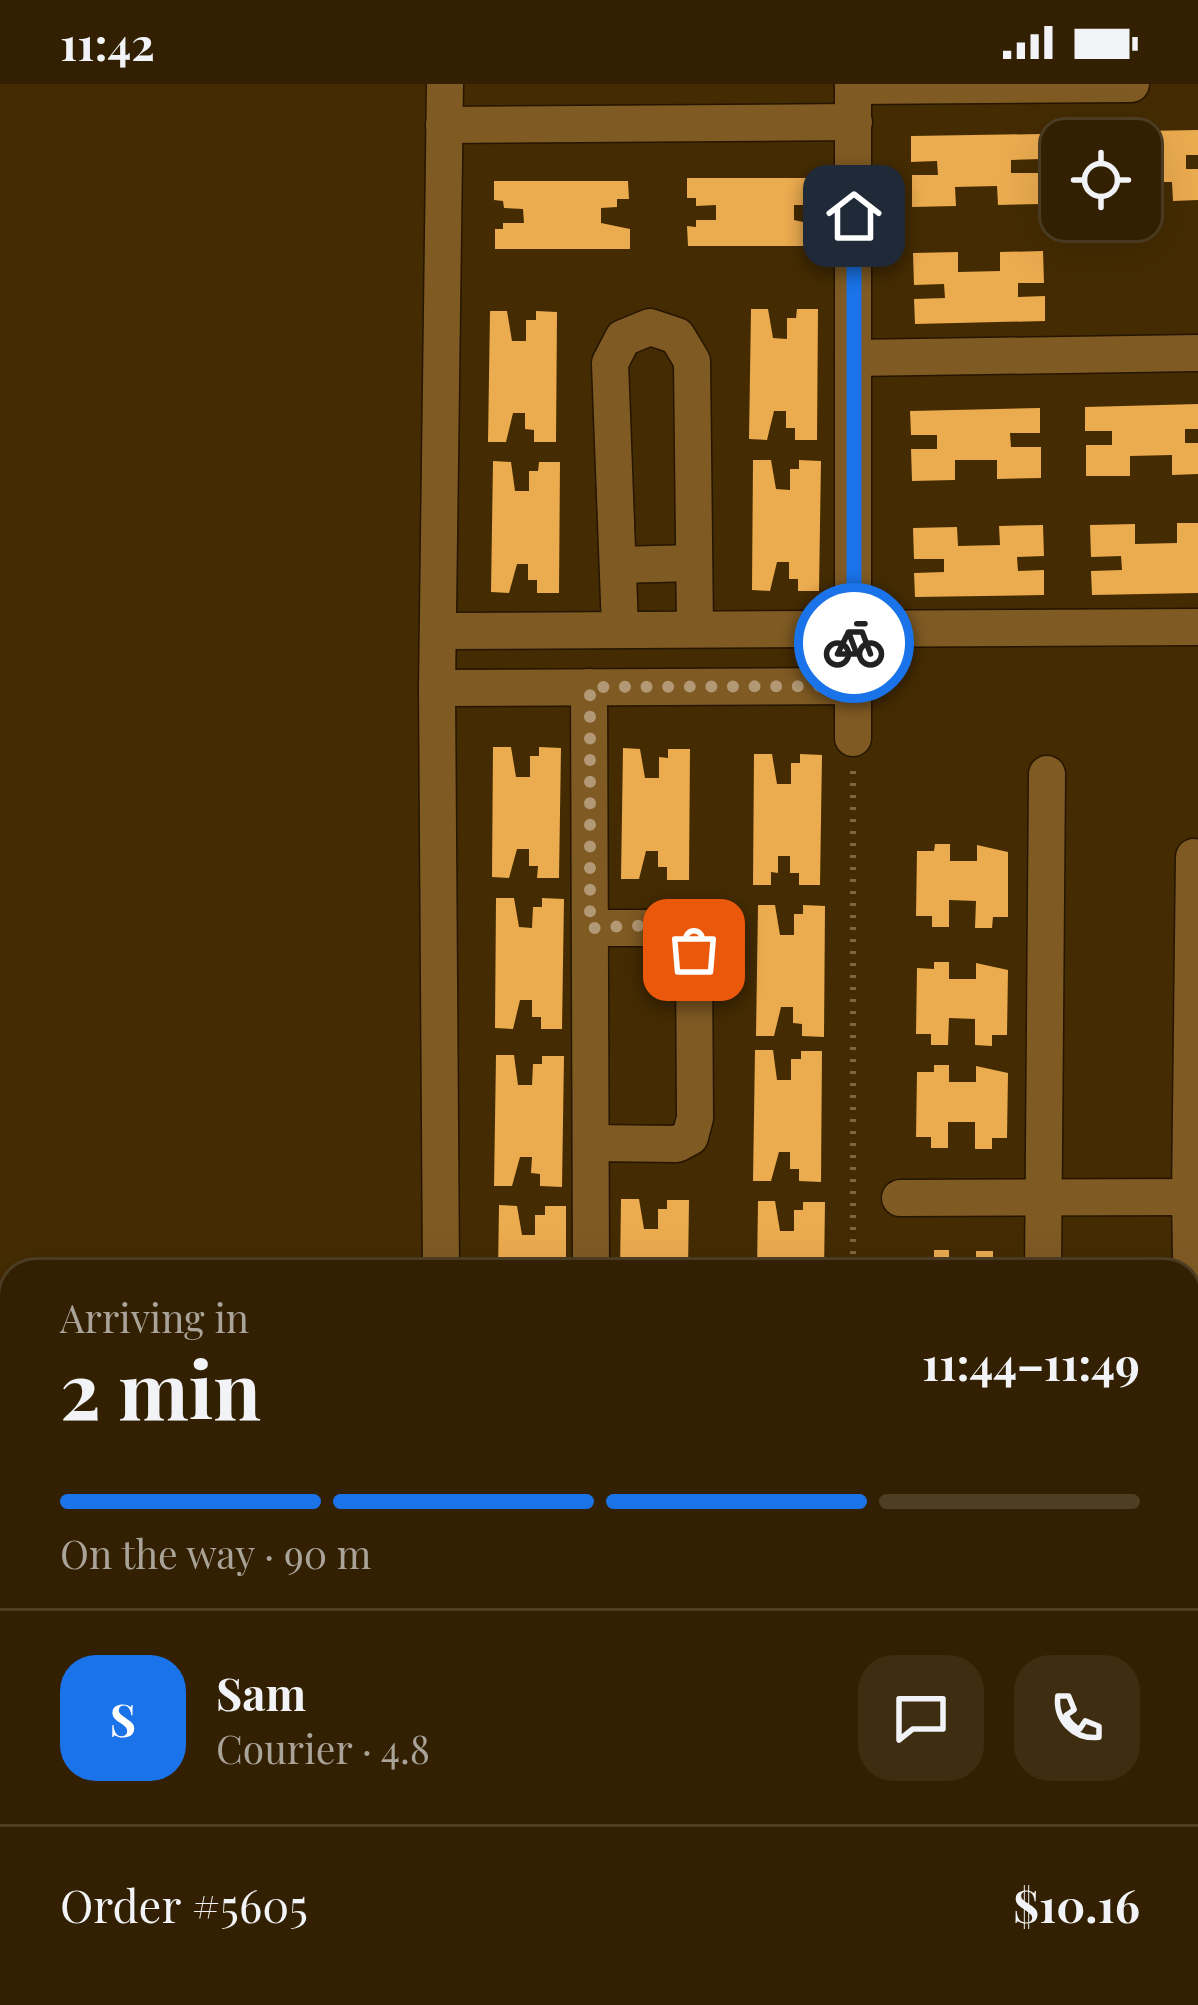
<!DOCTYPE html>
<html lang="en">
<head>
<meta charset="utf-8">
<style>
	:root { --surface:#332002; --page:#3e2d11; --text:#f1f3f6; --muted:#a9a399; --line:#4e3e24; --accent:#1a73e8 }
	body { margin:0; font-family:"Playfair Display",serif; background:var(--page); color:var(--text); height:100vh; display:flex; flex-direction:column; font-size:45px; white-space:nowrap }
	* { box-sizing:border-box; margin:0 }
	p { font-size:39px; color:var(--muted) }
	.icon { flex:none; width:66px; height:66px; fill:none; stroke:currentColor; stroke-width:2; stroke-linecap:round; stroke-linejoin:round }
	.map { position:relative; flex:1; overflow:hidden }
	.sheet { position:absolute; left:0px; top:1176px; width:1200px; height:747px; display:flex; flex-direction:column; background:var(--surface); border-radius:36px 36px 0 0; box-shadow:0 12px 48px #0002,0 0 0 3px var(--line) }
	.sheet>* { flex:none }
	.buttons { position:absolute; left:1041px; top:36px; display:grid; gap:24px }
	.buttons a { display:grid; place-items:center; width:120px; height:120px; border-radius:24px; background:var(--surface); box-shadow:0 12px 48px #0002,0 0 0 3px var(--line); font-size:60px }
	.pin { position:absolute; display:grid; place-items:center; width:102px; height:102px; color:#fff; margin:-51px; border-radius:24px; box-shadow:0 6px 18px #0006 }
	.courier { position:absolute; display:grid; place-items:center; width:120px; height:120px; margin:-60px; border:9px solid #1a73e8; border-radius:50%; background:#fff; color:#222; box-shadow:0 3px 15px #0007 }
	.summary em { font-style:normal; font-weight:700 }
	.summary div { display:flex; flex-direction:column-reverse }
	.summary { display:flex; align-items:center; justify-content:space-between; height:204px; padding:0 60px }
	h1 { font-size:78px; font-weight:700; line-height:90px }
	.bar { display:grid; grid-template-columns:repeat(4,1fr); gap:18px 12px; align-content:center; height:144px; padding:0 60px }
	.bar i { height:15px; border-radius:9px; background:var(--line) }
	.bar .active { background:var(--accent) }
	.bar p { grid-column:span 4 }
	.line { display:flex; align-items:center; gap:30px; padding:0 60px; border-top:3px solid var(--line) }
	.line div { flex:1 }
	.round { display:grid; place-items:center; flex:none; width:126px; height:126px; border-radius:36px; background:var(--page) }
	.status { display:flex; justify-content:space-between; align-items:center; height:84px; padding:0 60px; background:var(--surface); direction:ltr }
	.status svg { height:33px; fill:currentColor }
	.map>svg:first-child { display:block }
	.building { fill:#ebab4f }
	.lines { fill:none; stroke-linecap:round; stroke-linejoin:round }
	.street-casing { stroke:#251501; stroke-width:39 }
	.path { stroke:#7f663f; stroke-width:6; stroke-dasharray:3 9; stroke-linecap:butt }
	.street { stroke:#7f5a23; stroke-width:36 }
	.done { stroke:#b29874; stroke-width:12; stroke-dasharray:0 21.6 }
	.route { stroke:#1a73e8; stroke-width:15 }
</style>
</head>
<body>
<div class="status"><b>11:42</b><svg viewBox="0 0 49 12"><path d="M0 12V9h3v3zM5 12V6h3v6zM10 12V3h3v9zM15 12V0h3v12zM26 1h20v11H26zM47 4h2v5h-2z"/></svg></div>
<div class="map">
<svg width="1198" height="1921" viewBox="0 0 1198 1921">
	<rect width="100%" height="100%" fill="#442b02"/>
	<!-- building -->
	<g class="building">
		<path d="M1198,46V71H1186V85H1198V116L1173,117L1172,98H1140V57H1086V48Z"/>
		<path d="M1041,50V75L1011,76V89H1041L1042,120L998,121L997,102L955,103L956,122L912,123V91H938L937,77L911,78V52Z"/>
		<path d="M687,94H821V112H810V121H794V136L822,142V162H688L687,142L696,143V136H716V121L696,122V114H687Z"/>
		<path d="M494,97H628L629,115H617V123L601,124V139L630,145V165H495V145H503V139H524L523,125L504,124L503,117L494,116Z"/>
		<path d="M1043,167L1044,199H1018V213L1045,212V237L915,240L914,215L945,214L944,200L914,201L913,169L958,168V188L1000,187V168Z"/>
		<path d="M751,225H768L773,254L787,255V234H796L797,225H818L817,356H795V344H786V327H774L767,356L749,355Z"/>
		<path d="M490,227H507L512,257H526V236H536V227L557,228L556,358H534V346L525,345V329H513L506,358H488Z"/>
		<path d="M1198,320V345H1185V359H1198V390L1172,391V371L1130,372V392H1086V361H1112V347H1085V323Z"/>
		<path d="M1040,324V349H1010L1011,363H1041V394L997,395V376H955V396L912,397L911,365H937V351H911L910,327Z"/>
		<path d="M753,376H771L776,405L790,406V385H799V376L821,377L819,507H798V495H789V478H777L770,507L752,506Z"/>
		<path d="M493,377L511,378L515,407H529V387H538L539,378H560L559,509H537V496H528V480H517L509,509L491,508Z"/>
		<path d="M1177,439H1198V509L1092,511L1091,487L1122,486L1121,472L1091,473L1090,441L1135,440V460L1177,459Z"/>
		<path d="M1043,441L1044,472L1017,473L1018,487L1044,486V511L915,513L914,489L944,488V475H914L913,444L957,443L958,462L1000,461L999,442Z"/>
		<path d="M493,663H511L516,693H530V672H539V663L561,664L559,794H537L538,782H529V765H517L509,794L492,793Z"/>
		<path d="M623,664L640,665L645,694H659V673L668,674V665H690L689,796H667V783H658V767H646L639,795H621Z"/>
		<path d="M754,670H772L777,700H791V679H800V670L822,671L820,801H799V789H790V772H778V789L771,788V801H753Z"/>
		<path d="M935,760H950V777H977V761L1008,768V833H993L992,844H975L976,817L949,816V843H932V832H916L917,767H934Z"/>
		<path d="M496,814H514L519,843L532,844L533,823H542V814L564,815L562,945H541V933H532V916H520L513,945L495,944Z"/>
		<path d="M758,821H775L780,851H794V830H803V821L825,822L824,953L802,952V940L793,939V923H781L774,952H756Z"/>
		<path d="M934,878H949V895H976V879L1008,886L1007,951H992V962L975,961V935L949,934L948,961H931V950H916L917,884L934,885Z"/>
		<path d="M755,966H773L777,996H791V975H801V967H822L821,1098L799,1097V1085H790V1068H779L771,1097H753Z"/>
		<path d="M496,971H514L518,1001H532L533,980H542V972H564L562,1103L540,1102V1090L531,1089L532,1073H520L512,1102H494Z"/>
		<path d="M934,981H949V998H976V982L1008,989L1007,1054H992V1065H975V1038H948V1064H931V1053H916L917,988H934Z"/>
		<path d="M621,1115H639L644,1145H658V1125H667V1116H689L688,1188H620Z"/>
		<path d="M758,1117H775L780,1147H794V1126H803V1118H825L824,1188H757Z"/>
		<path d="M499,1121L517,1122L522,1151H535V1131H545V1122H566V1188H498Z"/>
		<path d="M934,1166H949V1183H976V1167H993V1174H1008V1188H917V1173H934Z"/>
	</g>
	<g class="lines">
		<defs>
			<g id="street">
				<path d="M853,2L1131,0"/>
				<path d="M444,41L854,38"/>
				<path d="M853,274L1198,269"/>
				<path d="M618,481L694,479"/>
				<path d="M620,544L610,279L623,254L650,243L677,252L692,277L695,544"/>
				<path d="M439,547L1198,543"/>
				<path d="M589,603L591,1188"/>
				<path d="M437,604L853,602"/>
				<path d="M853,654V0"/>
				<path d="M1194,773L1190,1113L1198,1583"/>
				<path d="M590,844H672L686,851L694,874L695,1034L690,1053L677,1060L591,1059"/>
				<path d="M900,1114L1198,1113"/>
				<path d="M441,1188L437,604L445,0"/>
				<path d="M1043,1188L1047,690"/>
				<path d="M1188,1716H1198"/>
			</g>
		</defs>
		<!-- street casing -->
		<use href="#street" class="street-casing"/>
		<!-- path -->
		<path class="path" d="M853,687V1188"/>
		<!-- street -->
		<use href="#street" class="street"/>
	</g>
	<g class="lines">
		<!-- done -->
		<path class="done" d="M694,866C678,831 623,844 590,844V603L853,602L854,559"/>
		<!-- route -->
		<path class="route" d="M854,132V559"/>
	</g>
</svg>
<div class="buttons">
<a><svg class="icon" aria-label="locate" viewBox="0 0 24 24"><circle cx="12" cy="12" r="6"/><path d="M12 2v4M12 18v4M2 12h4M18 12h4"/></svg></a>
</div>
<div class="pin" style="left:694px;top:866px;background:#ea580c"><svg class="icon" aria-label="bag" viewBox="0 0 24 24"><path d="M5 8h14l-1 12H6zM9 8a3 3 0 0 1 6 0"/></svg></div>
<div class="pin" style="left:854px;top:132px;background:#1f2937"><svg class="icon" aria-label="home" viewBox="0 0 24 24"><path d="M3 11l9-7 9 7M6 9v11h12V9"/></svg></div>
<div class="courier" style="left:854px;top:559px"><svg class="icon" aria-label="bike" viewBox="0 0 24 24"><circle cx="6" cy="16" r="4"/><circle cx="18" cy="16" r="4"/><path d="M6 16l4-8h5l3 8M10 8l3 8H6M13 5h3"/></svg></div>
<section class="sheet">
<div class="summary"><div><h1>2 min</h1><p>Arriving in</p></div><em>11:44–11:49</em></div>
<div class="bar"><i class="active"></i><i class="active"></i><i class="active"></i><i></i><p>On the way · 90 m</p></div>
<div class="line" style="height:216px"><b class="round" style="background:var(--accent);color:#fff">S</b><div><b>Sam</b><p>Courier · 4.8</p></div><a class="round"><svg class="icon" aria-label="chat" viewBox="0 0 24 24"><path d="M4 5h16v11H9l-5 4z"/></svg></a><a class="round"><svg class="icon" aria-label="phone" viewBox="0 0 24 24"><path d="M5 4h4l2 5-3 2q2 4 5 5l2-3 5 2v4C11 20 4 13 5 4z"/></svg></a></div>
<div class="line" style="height:156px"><div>Order #5605</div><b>$10.16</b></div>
</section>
</div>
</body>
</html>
